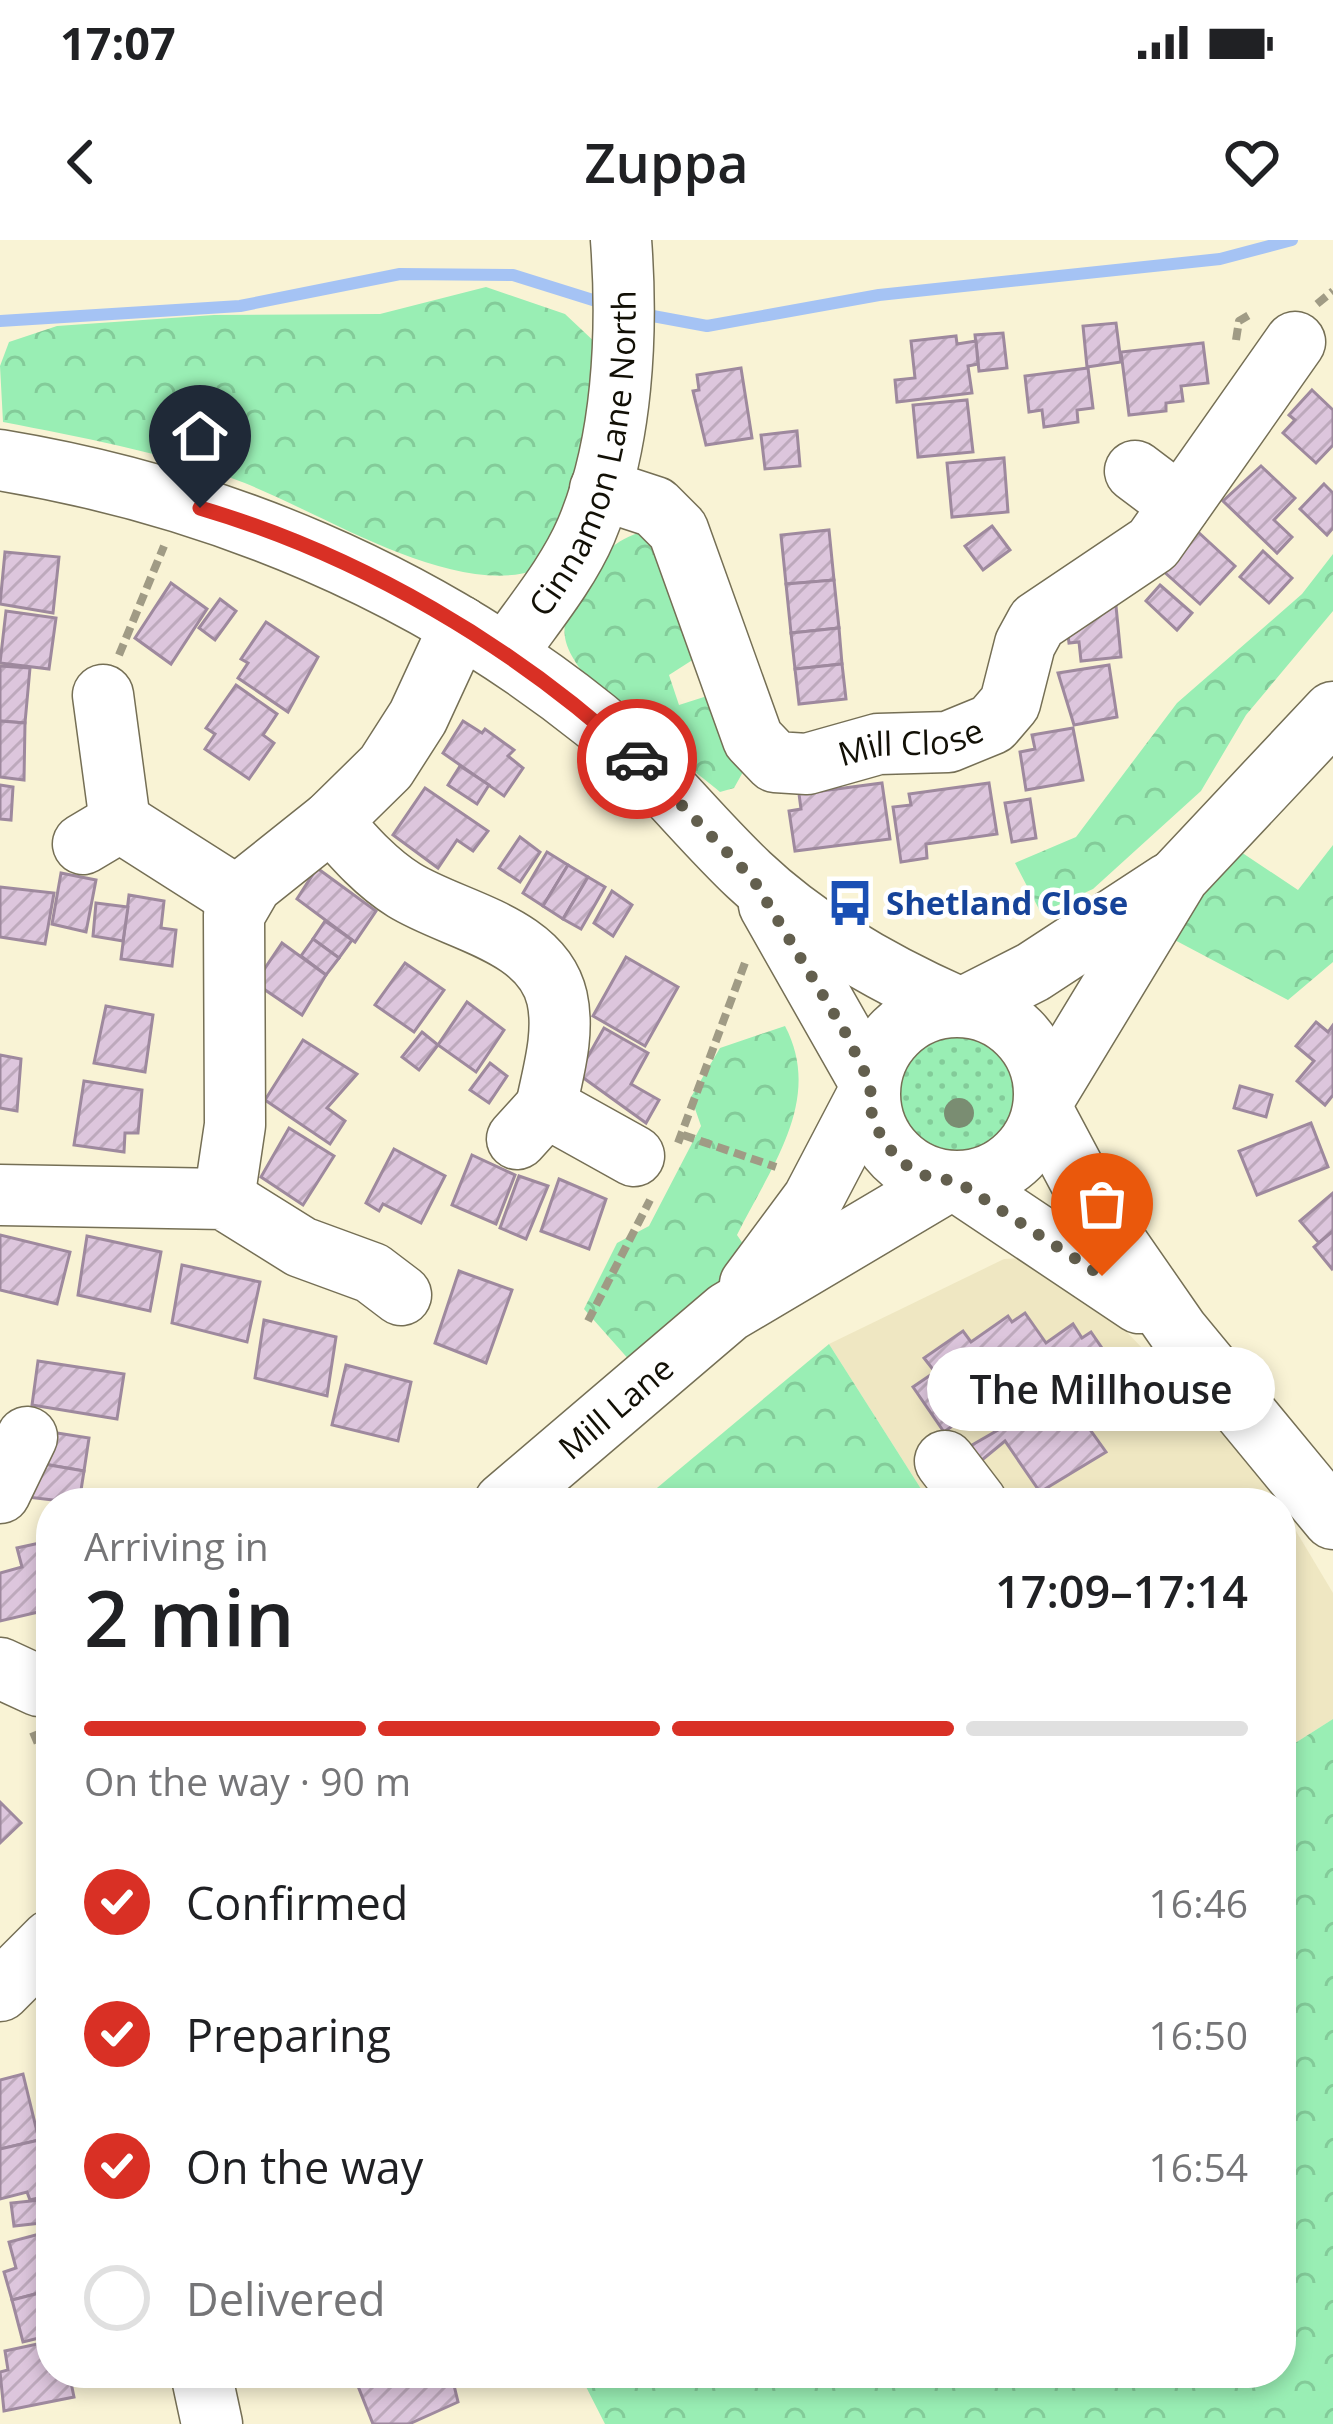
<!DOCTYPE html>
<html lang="en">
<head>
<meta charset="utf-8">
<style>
	:root { --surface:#fff; --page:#f2f2f2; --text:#202124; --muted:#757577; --line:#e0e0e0; --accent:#d93025 }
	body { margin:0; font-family:"Open Sans",sans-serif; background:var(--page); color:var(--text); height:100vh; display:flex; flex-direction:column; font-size:45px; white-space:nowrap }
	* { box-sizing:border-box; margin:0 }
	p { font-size:39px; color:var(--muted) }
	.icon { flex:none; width:66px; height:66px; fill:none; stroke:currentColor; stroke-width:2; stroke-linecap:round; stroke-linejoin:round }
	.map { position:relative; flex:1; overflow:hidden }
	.panel { position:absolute; left:36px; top:1248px; width:1260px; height:900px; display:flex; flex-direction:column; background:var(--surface); border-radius:48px; box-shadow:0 6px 18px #0003 }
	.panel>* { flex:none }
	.pin { position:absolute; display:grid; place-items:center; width:102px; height:102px; color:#fff; margin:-123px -51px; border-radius:50% 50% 50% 0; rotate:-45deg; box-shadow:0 0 12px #0007 }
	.pin .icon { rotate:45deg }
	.courier { position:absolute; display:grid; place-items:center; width:120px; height:120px; margin:-60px; border:9px solid #d93025; border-radius:50%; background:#fff; color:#222; box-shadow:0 3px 15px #0007 }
	.bubble { position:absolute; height:84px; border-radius:42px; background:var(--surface); box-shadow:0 6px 18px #0003; font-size:39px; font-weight:600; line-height:84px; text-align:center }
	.overview em { font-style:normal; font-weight:600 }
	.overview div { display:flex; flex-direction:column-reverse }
	.overview { display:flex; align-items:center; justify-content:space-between; height:204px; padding:0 48px }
	h1 { font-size:78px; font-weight:600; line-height:90px }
	.bar { display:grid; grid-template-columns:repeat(4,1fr); gap:18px 12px; align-content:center; height:144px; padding:0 48px }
	.bar i { height:15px; border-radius:9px; background:var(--line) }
	.bar .selected { background:var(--accent) }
	.bar p { grid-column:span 4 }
	ol { padding:0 48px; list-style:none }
	li { display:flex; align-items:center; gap:36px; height:132px }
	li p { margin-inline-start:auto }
	li .icon { padding:12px; border-radius:50%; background:var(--accent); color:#fff; stroke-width:4 }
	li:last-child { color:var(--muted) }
	li i { width:66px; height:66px; border:6px solid var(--line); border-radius:50% }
	.status { display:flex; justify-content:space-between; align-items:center; height:84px; padding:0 60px; background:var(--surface); direction:ltr }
	.status svg { height:33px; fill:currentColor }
	header { display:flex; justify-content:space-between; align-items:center; height:156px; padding:0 48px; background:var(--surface); font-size:54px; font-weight:600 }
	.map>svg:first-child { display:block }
	.built { fill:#efe7c2 }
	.grass { fill:url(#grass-dots) }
	.forest { fill:url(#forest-crowns) }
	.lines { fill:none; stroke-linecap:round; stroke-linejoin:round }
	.stream { stroke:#a5c3f4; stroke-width:12 }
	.building { fill:url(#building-hatch); stroke:#9e899e; stroke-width:3 }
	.minor-casing { stroke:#756f55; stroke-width:63 }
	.path { stroke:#a09b85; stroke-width:8; stroke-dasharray:12 6; stroke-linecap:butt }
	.minor { stroke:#fff; stroke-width:60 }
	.tree { fill:#7a8d72 }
	.done { stroke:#635f4e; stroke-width:12; stroke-dasharray:0 21.6 }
	.route { stroke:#d93025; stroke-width:15 }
	.labels { text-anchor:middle; stroke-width:9; stroke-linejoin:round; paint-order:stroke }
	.street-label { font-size:33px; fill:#121006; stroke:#fff }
	.transit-label { font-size:33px; font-weight:bold; fill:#164399; stroke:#fff; text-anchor:start }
</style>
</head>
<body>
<div class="status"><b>17:07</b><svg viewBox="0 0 49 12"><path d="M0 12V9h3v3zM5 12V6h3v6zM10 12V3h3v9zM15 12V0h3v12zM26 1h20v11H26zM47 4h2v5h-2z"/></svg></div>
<header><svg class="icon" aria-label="back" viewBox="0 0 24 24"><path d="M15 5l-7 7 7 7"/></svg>Zuppa<svg class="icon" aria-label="heart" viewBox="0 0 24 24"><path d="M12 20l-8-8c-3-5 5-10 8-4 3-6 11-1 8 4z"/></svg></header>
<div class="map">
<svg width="1333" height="2184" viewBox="0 0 1333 2184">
	<defs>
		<pattern id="grass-dots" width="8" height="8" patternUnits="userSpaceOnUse" patternTransform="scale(3)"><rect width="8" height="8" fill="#99eeb4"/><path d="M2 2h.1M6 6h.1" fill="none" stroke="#83cb99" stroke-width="1.8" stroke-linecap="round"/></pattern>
		<pattern id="forest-crowns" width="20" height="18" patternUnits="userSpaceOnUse" patternTransform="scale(3)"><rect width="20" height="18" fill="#99eeb4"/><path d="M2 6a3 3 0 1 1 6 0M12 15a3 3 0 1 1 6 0" fill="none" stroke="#83cb99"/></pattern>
		<pattern id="building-hatch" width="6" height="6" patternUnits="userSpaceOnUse" patternTransform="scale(3)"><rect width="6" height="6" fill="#ddc6dd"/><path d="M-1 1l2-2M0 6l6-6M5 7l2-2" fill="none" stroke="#bda9bc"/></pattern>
	</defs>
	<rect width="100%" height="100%" fill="#f9f3d5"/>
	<!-- built -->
	<g class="built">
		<path d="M1020,1018L1124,1089L1260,1232L1279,1263H930L829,1104L1004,1019Z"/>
		<path d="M1281,1266L1333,1353V1479L1281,1512Z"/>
	</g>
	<!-- grass -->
	<circle class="grass" cx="957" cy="854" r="61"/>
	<!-- forest -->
	<g class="forest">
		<path d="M486,47L565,74L599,106L575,249L536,330C450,359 317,269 234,239C160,212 81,197 3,182L0,126L9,102L57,86L214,75L380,74Z"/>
		<path d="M638,293L656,294L694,419L669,435L679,465L704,457L714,461L748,523L734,548L720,552C681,519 579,450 566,402C561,383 569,366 578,349C590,324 613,301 638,293Z"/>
		<path d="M1333,314V371L1246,475L1201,551L1093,649L1041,673L1015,623L1076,597L1177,463L1302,354Z"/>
		<path d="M1333,605V722L1288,760L1169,697L1235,608L1298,650Z"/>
		<path d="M785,786C824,860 770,928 737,995L754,1020L631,1122L584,1069L617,1003L649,986L701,886L691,857L720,808Z"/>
		<path d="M829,1104L930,1263H639Z"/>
		<path d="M1333,1479V2184H605L579,2133H1281V1512Z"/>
	</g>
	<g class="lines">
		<!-- stream -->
		<g class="stream">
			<path d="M642,74L707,86L879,55L1220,19L1292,0"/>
			<path d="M0,81L240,66L400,34L513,35L596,61"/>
		</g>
	</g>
	<!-- building -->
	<g class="building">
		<path d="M1116,83L1121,122L1087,127L1083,86Z"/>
		<path d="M1003,93L1007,128L979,131L975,95Z"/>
		<path d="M956,96L957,104L976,101L978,124L968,126L972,153L897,162L895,140L915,138L911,101Z"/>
		<path d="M1203,103L1208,143L1181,146L1183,161L1166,163V171L1129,175L1121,112Z"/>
		<path d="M741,128L752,198L706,205L693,151L699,150L697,135Z"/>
		<path d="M1088,128L1093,168L1077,170L1078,182L1044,187L1042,170L1029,172L1025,136Z"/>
		<path d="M1312,150L1333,170V205L1316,223L1283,193L1295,180L1289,175Z"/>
		<path d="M967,160L973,212L918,217L913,165Z"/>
		<path d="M797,191L800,226L765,229L761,195Z"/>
		<path d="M1004,218L1008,272L952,277L947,223Z"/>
		<path d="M1261,226L1295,258L1274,280L1292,297L1277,313L1223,261Z"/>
		<path d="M1324,244L1333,253V288L1327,295L1300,269Z"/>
		<path d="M992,286L1010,310L983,330L965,306Z"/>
		<path d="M829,290L834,340L786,344L781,295Z"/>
		<path d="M1197,291L1235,326L1200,364L1162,330Z"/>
		<path d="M1263,311L1292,338L1269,363L1240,337Z"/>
		<path d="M5,312L59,317L53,373L0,364Z"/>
		<path d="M834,340L839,388L791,393L786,344Z"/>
		<path d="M171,343L207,369L171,424L135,398Z"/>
		<path d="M1160,345L1192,373L1177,390L1146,361Z"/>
		<path d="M220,359L236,371L215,400L199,388Z"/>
		<path d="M1116,366L1121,417L1081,421L1079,402L1069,403L1065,372Z"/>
		<path d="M6,371L56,378L49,429L0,423Z"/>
		<path d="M266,382L318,417L288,472L238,438L248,423L241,419Z"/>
		<path d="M839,388L842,424L795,429L791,393Z"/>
		<path d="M842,424L846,459L799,464L795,429Z"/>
		<path d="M1109,425L1117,477L1074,485L1058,433Z"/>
		<path d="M0,426L30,428L25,483L0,481Z"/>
		<path d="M236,445L277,474L263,495L274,503L249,539L205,509L215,494L206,488Z"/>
		<path d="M0,481L25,483L24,540L0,537Z"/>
		<path d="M463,481L482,493L485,489L514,510L508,516L523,528L504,556L443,513Z"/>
		<path d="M1073,488L1083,540L1026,550L1020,512L1035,509L1032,495Z"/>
		<path d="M460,526L489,545L477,564L448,545Z"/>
		<path d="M882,543L890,599L795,611L789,571L801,569L799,554Z"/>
		<path d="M989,543L997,594L926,604L927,618L901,622L893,567L911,565L909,554Z"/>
		<path d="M0,545L13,547L11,580L0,579Z"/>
		<path d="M425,548L488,591L473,611L457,600L438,628L393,595Z"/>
		<path d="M1030,559L1036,598L1012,602L1005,563Z"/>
		<path d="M520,597L540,612L520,642L499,628Z"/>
		<path d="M547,612L568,625L543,666L523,653Z"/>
		<path d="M568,625L588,637L563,679L543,666Z"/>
		<path d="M317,628L376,671L355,702L297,659Z"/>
		<path d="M61,633L96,640L86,692L52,684Z"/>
		<path d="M588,637L605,647L581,689L563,679Z"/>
		<path d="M0,647L54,653L45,704L0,697Z"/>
		<path d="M612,651L632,665L613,696L594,683Z"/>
		<path d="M129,655L164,661L161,688L176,690L172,726L121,719Z"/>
		<path d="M96,663L128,667L123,701L93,696Z"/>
		<path d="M325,681L352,700L339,718L313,699Z"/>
		<path d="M313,699L339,718L326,735L301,716Z"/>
		<path d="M282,703L326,735L302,775L255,743Z"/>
		<path d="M626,717L678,747L645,806L593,776Z"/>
		<path d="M405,723L444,750L414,792L375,765Z"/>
		<path d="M467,762L504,790L476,832L438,805Z"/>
		<path d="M106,766L153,775L145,832L94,823Z"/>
		<path d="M1316,782L1328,792L1333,785V855L1325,865L1297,841L1314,821L1296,806Z"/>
		<path d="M604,788L648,813L631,844L659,860L646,883L578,834Z"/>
		<path d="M422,792L438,805L419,830L402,817Z"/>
		<path d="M303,800L357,834L327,868L345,881L330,904L265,860Z"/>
		<path d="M0,815L21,819L17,871L0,868Z"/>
		<path d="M490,823L507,836L489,863L470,850Z"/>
		<path d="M84,841L142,850L138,893H125L124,912L74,905Z"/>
		<path d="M1240,846L1272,855L1266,877L1234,868Z"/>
		<path d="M1311,883L1328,927L1257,955L1239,911Z"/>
		<path d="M289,888L334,916L303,965L261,937Z"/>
		<path d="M394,909L445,936L421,983L383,964L379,971L366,963Z"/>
		<path d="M472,915L515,935L496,984L452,965Z"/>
		<path d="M519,936L548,946L526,999L500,988Z"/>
		<path d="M559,939L606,959L589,1009L541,991Z"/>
		<path d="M1333,953V991L1319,1003L1300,981Z"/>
		<path d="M1333,991V1028L1332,1029L1314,1007Z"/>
		<path d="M0,995L70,1012L57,1064L0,1050Z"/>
		<path d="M87,996L161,1012L150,1071L78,1055Z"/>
		<path d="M182,1025L260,1042L247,1102L172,1083Z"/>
		<path d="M459,1031L512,1050L486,1123L435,1103Z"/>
		<path d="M1025,1073L1046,1103L1073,1084L1082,1098L1091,1092L1104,1111L1095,1116L1105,1130L1069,1160L1106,1212L1040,1252L1005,1201L971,1229L960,1212L998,1190L982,1165L944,1192L913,1147L935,1132L924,1118L963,1091L971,1102L1008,1076L1012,1082Z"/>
		<path d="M264,1080L336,1097L327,1156L255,1138Z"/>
		<path d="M38,1121L124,1134L117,1179L32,1165Z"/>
		<path d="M346,1125L411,1142L398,1201L332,1185Z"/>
		<path d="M38,1190L89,1198L84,1231L32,1222Z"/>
		<path d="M32,1222L84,1231L79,1263L27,1257Z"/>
		<path d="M44,1302L51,1369L0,1381V1333L22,1327L17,1308Z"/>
		<path d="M0,1562L21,1583L0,1603Z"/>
		<path d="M23,1834L39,1900L0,1909V1840Z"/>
		<path d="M39,1900L51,1955L30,1960L27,1952L0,1959V1909Z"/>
		<path d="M51,1959V1982L14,1986L11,1963Z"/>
		<path d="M51,1991V2050L12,2060L4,2032L16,2028L9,2002Z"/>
		<path d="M51,2050V2095L23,2102L12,2060Z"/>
		<path d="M51,2101V2133H69L74,2157L4,2171L0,2132L8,2130L5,2111Z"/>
		<path d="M375,2133H451L458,2162L409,2184H373L356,2141Z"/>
	</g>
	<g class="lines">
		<defs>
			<g id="minor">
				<path d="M0,220C217,256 423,342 595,480C652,526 696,585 749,635C807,690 884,734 956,766"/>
				<path d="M1135,231L1180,265"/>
				<path id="s1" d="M600,249L655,267L678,290L753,499L775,522L807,524L878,504L948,502L992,484L1010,463L1025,404L1037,382L1153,304L1295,102"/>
				<path id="s2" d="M506,414C533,375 567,335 586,291C623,204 628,93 621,0"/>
				<path d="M103,455L120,582"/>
				<path d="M331,581C353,606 375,632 404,650C454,681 542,693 557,758C565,794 553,832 546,867"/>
				<path d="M83,604L120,582L241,659"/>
				<path d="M769,665L870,843"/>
				<path d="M966,766L1033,732L1169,643"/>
				<circle cx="957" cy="854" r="87"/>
				<path d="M1045,857L1179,636L1333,472"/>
				<path d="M1043,871L1101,980L1178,1091L1333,1279"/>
				<path d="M517,899L546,867L634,916"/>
				<path d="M958,942L1139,1063"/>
				<path d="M0,955L224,959L301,1007L372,1033L401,1055"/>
				<path d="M224,959L235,885L234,675L252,644L331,581L386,527L418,477L460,386"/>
				<path d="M750,1044L813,959L869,852"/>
				<path d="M945,1221L977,1263"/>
				<path d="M0,1253L27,1197"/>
				<path id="s3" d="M504,1263L728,1072L949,941"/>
				<path d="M0,1428L39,1446"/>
				<path d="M0,1751L51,1700"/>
				<path d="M201,2133L212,2184"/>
			</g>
		</defs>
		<!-- minor casing -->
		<use href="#minor" class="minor-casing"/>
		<!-- path -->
		<g class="path">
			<path d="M1317,64L1333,51"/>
			<path d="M1236,100L1239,81L1251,74"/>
			<path d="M119,415L164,306"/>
			<path d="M683,895L776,927"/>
			<path d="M678,903L746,720"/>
			<path d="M588,1081L650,960"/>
			<path d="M33,1492L51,1535"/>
		</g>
		<!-- minor -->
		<use href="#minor" class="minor"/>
	</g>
	<!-- trees -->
	<circle class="tree" cx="959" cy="873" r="15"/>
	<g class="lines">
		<!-- done -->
		<path class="done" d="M637,519L753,639L845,792L870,843L872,878L884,902L901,922L923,935L958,942L1102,1036"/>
		<!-- route -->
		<path class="route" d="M200,268C360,315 515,406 637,519"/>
	</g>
	<!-- icons -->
	<defs>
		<symbol id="bus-bare" viewBox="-9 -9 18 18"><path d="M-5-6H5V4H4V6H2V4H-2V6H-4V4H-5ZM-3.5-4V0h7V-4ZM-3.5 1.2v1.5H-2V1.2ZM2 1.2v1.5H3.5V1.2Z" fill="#1a4fb4" stroke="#fff" stroke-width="2.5" paint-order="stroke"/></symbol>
	</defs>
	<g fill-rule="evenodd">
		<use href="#bus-bare" x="817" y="630" width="66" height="66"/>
	</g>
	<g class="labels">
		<!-- street labels -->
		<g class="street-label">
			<text dy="12" stroke="none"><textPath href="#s2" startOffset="222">Cinnamon Lane North</textPath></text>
			<text dy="12" stroke="none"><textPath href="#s1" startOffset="483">Mill Close</textPath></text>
			<text dy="12" stroke="none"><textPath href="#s3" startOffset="147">Mill Lane</textPath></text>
		</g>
		<!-- transit labels -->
		<g class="transit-label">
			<text x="886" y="675">Shetland Close</text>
		</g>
	</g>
</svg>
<div class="pin" style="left:1102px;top:1036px;background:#ea580c"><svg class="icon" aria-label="bag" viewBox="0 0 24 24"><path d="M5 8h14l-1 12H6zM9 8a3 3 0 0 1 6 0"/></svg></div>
<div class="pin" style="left:200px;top:268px;background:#1f2937"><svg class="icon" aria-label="home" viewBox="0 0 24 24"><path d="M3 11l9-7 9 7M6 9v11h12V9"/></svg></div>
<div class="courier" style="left:637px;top:519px"><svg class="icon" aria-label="car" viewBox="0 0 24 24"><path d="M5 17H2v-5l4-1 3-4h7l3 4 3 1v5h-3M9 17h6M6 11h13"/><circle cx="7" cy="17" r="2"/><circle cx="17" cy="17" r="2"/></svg></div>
<div class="bubble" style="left:927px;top:1107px;width:348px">The Millhouse</div>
<section class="panel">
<div class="overview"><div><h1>2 min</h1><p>Arriving in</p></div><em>17:09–17:14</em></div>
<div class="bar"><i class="selected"></i><i class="selected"></i><i class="selected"></i><i></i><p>On the way · 90 m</p></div>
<ol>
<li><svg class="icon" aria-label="check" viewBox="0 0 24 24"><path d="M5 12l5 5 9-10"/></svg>Confirmed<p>16:46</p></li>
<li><svg class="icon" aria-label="check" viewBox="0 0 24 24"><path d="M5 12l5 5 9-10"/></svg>Preparing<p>16:50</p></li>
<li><svg class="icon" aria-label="check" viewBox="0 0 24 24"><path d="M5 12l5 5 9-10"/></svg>On the way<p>16:54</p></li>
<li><i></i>Delivered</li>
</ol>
</section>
</div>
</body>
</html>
